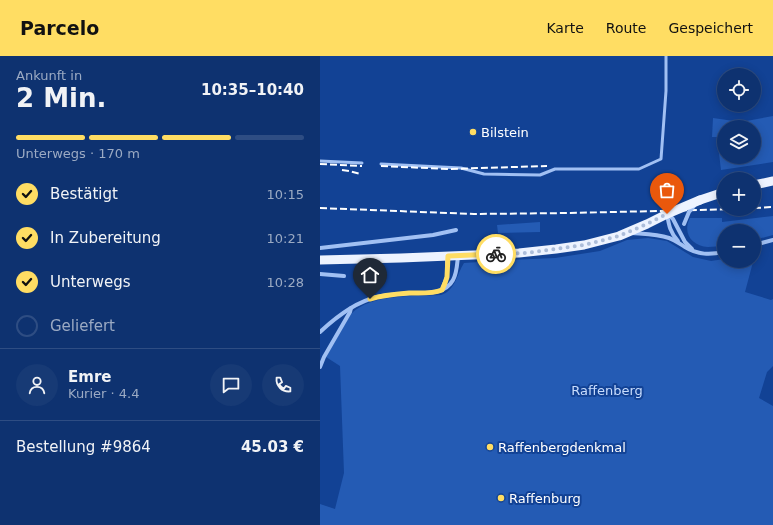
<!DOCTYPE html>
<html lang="de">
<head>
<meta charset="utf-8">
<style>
	:root { --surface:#0e3270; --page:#173a75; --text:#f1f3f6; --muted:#9baac3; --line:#2e4d83; --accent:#ffdd63 }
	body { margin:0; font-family:"DejaVu Sans",sans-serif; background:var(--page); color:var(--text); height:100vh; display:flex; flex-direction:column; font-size:15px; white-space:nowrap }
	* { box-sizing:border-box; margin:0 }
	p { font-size:13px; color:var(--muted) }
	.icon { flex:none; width:22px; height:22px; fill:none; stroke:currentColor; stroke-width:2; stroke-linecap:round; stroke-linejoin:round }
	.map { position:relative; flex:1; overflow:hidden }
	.side { display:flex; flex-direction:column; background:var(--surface); width:320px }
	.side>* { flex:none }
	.controls { position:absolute; left:397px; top:12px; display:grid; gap:8px }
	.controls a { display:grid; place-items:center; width:44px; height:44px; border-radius:50%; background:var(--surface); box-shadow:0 2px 10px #0003,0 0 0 1px var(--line); font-size:20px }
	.pin { position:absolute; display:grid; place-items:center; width:34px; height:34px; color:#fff; margin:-41px -17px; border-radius:50% 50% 50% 0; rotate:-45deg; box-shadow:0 0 4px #0007 }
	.pin .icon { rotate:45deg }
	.courier { position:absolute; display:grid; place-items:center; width:40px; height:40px; margin:-20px; border:3px solid #ffdd63; border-radius:50%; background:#fff; color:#222; box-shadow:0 1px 5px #0007 }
	.head em { font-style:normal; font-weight:700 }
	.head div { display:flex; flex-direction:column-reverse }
	.head { display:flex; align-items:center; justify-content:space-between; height:68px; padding:0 16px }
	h1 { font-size:26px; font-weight:700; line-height:30px }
	.bar { display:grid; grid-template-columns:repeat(4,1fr); gap:6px 4px; align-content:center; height:48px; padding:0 16px }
	.bar i { height:5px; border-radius:3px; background:var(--line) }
	.bar .current { background:var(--accent) }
	.bar p { grid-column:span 4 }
	.line { display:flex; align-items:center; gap:10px; padding:0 16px; border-top:1px solid var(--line) }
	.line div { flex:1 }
	.round { display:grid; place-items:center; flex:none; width:42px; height:42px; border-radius:21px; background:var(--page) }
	ol { padding:0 16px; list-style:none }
	li { display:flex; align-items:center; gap:12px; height:44px }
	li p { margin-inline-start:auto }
	li .icon { padding:4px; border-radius:50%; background:var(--accent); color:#111; stroke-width:4 }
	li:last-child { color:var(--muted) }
	li i { width:22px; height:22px; border:2px solid var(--line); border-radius:50% }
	header { display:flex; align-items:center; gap:24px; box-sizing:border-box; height:56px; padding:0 20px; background:var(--accent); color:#111 }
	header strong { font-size:19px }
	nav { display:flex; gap:22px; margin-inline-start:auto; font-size:14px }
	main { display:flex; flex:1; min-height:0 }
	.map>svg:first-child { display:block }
	.green { fill:#245bb4; fill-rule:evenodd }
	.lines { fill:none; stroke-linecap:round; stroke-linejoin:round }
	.service { stroke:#a1c0f3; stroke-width:3 }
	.minor { stroke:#a1c0f3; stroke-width:4 }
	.primary { stroke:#edf3ff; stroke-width:9 }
	.rail { stroke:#fff; stroke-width:2; stroke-dasharray:7 3; stroke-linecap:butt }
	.minor-bridge { stroke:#a1c0f3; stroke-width:4 }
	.primary-bridge { stroke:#edf3ff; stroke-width:9 }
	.done { stroke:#acbdda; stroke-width:4; stroke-dasharray:0 7.2 }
	.route { stroke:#ffdd63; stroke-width:5 }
	.poi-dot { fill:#ffdd63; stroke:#124295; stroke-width:1.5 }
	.labels { text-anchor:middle; stroke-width:4; stroke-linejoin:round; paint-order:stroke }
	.poi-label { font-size:13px; fill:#fff; stroke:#124295; text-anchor:start }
	.park-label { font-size:13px; fill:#c9ddfd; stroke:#124295 }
</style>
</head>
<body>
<header>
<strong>Parcelo</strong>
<nav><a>Karte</a><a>Route</a><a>Gespeichert</a></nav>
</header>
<main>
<section class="side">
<div class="head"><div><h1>2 Min.</h1><p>Ankunft in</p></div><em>10:35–10:40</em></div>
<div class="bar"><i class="current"></i><i class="current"></i><i class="current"></i><i></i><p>Unterwegs · 170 m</p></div>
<ol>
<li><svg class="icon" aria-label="check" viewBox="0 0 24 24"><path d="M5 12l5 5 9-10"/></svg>Bestätigt<p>10:15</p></li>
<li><svg class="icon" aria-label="check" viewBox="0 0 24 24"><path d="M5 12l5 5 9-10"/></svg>In Zubereitung<p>10:21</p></li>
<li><svg class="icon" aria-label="check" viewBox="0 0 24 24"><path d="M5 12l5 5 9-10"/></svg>Unterwegs<p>10:28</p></li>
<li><i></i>Geliefert</li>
</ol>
<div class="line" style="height:72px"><a class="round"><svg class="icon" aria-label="person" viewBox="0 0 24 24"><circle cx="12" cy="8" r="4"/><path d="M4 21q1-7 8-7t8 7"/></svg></a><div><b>Emre</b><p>Kurier · 4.4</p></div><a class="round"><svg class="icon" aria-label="chat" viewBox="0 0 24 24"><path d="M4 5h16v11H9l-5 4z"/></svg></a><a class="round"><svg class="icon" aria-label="phone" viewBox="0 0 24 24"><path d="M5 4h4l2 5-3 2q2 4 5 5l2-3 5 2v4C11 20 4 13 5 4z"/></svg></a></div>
<div class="line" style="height:52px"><div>Bestellung #9864</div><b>45.03 €</b></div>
</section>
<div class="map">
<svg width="453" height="469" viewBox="0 0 453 469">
	<rect width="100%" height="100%" fill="#124295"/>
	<!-- green -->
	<g class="green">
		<path d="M453,60V106L401,114L397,81H392L393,62L421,66ZM404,71H434V101H404Z"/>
		<path d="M453,160V179L434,184V175H404V189C399,190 393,191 388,191C372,190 362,177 370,162H402V166Z"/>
		<path d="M220,166V176L178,177L177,169Z"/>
		<path d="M328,182L347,185L373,201L391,205L404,203V205H420L419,209L433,206L425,236L451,244L453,243V310L447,316L439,342L453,350V469H0V448L15,453L24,417L20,310L6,301L31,258C52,237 93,241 121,239C135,235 137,218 144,207L189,204L235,202L280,195L307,184Z"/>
	</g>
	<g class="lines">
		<!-- service -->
		<g class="service">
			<path d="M0,105L42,107"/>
			<path d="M61,108L141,112L164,118L220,119L235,113H319L341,103L346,35V0"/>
		</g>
		<!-- minor -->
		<g class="minor">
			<path d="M347,158C349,170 350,176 358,185"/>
			<path d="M348,158L353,163L365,186L372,193"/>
			<path d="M312,177C325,178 337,178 349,182C355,184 360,188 365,191C378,199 390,199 404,196"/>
			<path d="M434,189L453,184"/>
			<path d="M0,192L113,179L136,174"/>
			<path d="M0,218L24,220"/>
			<path d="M122,234L127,221V200"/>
			<path d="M0,276C16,261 35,246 57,241C68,238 80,238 91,237C105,237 125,239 133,224C137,217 137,209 138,200"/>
			<path d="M0,311L4,301L30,256L31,252"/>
		</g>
		<!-- primary -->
		<g class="primary">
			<path d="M434,129L453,125"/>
			<path d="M380,144L404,136"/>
			<path d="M0,204L81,202L199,197L236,193L264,189L299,180L327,168L347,158"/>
		</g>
		<!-- rail -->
		<g class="rail">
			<path d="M0,108L42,110"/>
			<path d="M61,110L129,113L227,110"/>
			<path d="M22,114L29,115L41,118"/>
			<path d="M0,152L154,158L250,157L422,153"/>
			<path d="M434,152L453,151"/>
		</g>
		<!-- minor-bridge -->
		<path class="minor-bridge" d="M364,168L369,156L374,150"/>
		<!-- primary-bridge -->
		<path class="primary-bridge" d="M347,158L380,144"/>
	</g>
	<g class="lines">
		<!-- done -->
		<path class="done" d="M176,198L207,197L264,189L299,180L327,168L347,158"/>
		<!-- route -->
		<path class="route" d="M50,243C63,239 77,238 90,237C101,237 112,238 122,234L125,227L127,221L128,200L176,198"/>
	</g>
	<!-- markers -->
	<g class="poi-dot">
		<circle cx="153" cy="76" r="4"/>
		<circle cx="170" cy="391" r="4"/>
		<circle cx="181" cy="442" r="4"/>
	</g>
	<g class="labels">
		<!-- poi labels -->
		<g class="poi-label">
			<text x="161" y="81">Bilstein</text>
			<text x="178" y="396">Raffenbergdenkmal</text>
			<text x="189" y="447">Raffenburg</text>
		</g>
		<!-- park labels -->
		<g class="park-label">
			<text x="287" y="339">Raffenberg</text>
		</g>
	</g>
</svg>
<div class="controls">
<a><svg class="icon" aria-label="locate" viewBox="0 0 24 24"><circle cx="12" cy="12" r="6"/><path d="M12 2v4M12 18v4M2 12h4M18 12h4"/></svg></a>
<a><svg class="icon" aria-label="layers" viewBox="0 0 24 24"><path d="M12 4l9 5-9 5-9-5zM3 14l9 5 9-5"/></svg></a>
<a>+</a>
<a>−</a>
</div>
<div class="pin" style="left:347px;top:158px;background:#ea580c"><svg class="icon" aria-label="bag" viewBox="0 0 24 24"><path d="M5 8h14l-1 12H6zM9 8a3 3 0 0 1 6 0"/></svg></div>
<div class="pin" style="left:50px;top:243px;background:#1f2937"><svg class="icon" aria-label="home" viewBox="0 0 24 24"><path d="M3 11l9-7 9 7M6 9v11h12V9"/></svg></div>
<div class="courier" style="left:176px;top:198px"><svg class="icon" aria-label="bike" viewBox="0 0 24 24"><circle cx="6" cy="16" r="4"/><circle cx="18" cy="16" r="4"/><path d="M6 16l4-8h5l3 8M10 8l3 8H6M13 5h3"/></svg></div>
</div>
</main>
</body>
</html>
